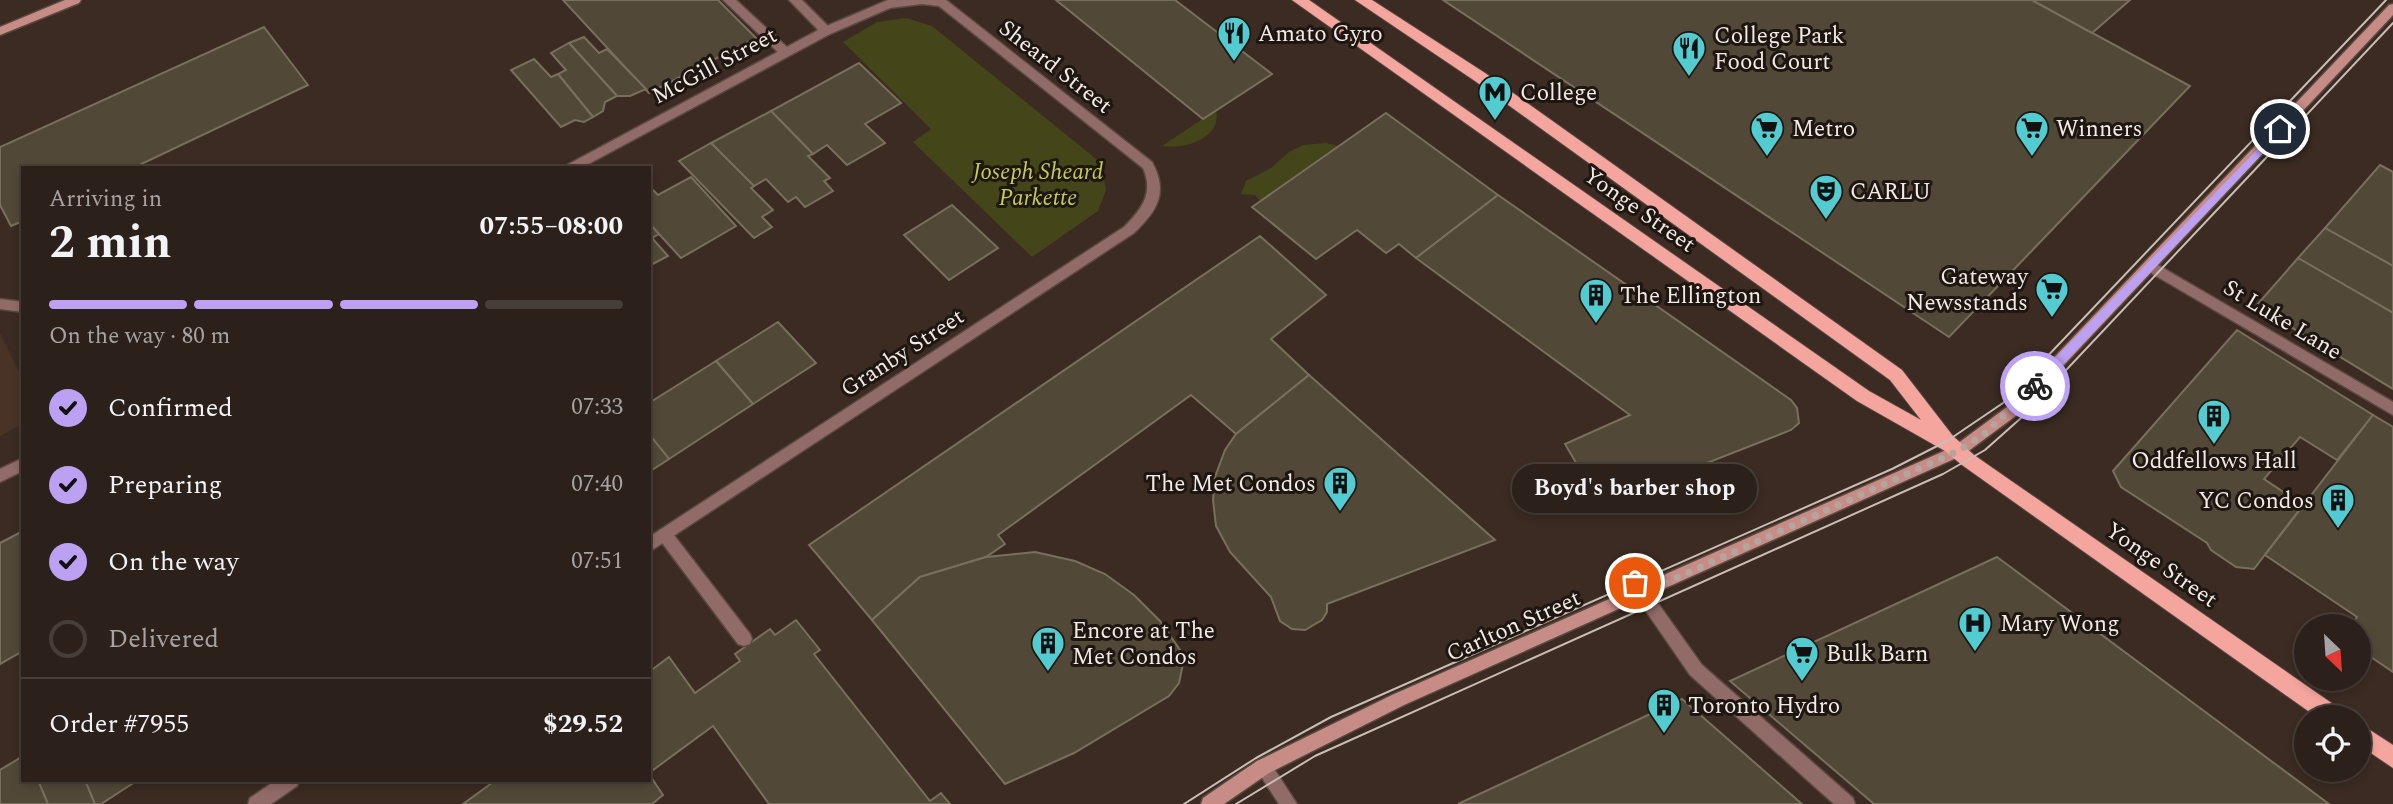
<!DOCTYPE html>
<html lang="en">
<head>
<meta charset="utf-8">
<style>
	:root { --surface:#2c201a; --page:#382d27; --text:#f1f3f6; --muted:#a6a3a2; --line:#483e39; --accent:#bca0f2 }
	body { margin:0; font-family:Spectral,serif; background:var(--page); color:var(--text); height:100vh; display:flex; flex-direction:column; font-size:26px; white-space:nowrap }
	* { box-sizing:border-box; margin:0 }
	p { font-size:23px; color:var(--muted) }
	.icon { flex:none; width:38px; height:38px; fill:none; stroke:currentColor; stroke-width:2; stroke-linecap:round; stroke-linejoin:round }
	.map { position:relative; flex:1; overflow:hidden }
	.drawer { position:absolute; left:21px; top:166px; width:630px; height:616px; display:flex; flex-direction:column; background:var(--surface); border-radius:0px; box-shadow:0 4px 10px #0003,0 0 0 2px var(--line) }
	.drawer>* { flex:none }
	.needle { width:46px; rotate:155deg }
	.controls { position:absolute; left:2294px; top:614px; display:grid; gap:14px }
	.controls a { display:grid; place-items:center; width:77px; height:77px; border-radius:50%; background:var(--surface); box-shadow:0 4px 10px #0003,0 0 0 2px var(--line); font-size:35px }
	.pin { position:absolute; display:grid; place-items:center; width:60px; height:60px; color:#fff; margin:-30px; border:4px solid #fff; border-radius:50%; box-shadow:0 2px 7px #0007 }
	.courier { position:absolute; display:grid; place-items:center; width:70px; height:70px; margin:-35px; border:5px solid #bca0f2; border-radius:50%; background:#fff; color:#222; box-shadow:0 2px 9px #0007 }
	.bubble { position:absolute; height:49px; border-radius:24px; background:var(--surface); box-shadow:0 4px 10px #0003,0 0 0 2px var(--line); font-size:23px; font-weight:700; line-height:49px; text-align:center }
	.head em { font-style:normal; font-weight:700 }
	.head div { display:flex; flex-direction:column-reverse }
	.head { display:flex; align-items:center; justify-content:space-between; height:119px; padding:0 28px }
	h1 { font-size:46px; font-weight:700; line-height:52px }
	.bar { display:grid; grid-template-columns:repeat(4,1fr); gap:10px 7px; align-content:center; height:84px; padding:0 28px }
	.bar i { height:9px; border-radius:5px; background:var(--line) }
	.bar .current { background:var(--accent) }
	.bar p { grid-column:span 4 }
	.line { display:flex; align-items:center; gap:18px; padding:0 28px; border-top:2px solid var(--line) }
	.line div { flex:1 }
	ol { padding:0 28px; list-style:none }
	li { display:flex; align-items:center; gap:21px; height:77px }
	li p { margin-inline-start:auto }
	li .icon { padding:7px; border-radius:50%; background:var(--accent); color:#111; stroke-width:4 }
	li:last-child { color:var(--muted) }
	li i { width:38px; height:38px; border:4px solid var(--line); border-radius:50% }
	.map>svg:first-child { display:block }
	.built { fill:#483326 }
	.green { fill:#444518 }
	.building { fill:#514838; stroke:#796f5d; stroke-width:2 }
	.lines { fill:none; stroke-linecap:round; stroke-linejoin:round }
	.lane-casing { stroke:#594941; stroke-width:3 }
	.street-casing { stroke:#594941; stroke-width:3 }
	.secondary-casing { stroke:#594941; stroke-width:3 }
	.primary-casing { stroke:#594941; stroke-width:2 }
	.lane { fill:#916b68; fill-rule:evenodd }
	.street { fill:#916b68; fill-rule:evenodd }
	.secondary { fill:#c88c87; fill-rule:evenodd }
	.primary { fill:#f3a59e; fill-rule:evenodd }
	.tram { stroke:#c9bdb6; stroke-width:2 }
	.route { fill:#bca0f2 }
	.done { stroke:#b3a69f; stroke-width:7; stroke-dasharray:0 12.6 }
	.labels { text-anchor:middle; stroke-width:6; stroke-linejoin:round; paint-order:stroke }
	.poi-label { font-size:23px; fill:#f4e9e3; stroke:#1d1611; text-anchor:start }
	.street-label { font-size:23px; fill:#f4e9e3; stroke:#1d1611 }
	.park-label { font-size:23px; font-style:italic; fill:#c6cb55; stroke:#1d1611 }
</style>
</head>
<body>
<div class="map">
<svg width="2393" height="804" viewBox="0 0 2393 804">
	<rect width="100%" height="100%" fill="#3b2b22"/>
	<!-- built -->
	<path class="built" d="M0,333L23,380V424L0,436Z"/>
	<!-- green -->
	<g class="green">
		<path d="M906,18L932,26L1101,163L1106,190L1098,211L1032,257L913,142L931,129L843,42L877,22Z"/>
		<path d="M1216,110C1223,138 1184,150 1162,146Z"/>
		<path d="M1326,143L1339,146L1260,201L1255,195L1241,194L1246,181L1271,168L1289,152L1303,145Z"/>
	</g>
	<!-- building -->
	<g class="building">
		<path d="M563,0H718L756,38L649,93Z"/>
		<path d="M1056,0H1175L1272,74L1203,119Z"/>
		<path d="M1443,0H2032L2190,86L1949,337Z"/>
		<path d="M2032,0H2130L2092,33Z"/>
		<path d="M264,27L308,85L133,168H23V221L11,226L0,205V147Z"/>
		<path d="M584,37L599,53L607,49L646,89L630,96H617L569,43Z"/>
		<path d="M569,43L617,96L605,102L603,111L593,117L558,74L566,70L551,53Z"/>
		<path d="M534,59L551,77L558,74L593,117L584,122L575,120L561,127L511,70Z"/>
		<path d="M859,63L901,103L865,124L885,143L847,165L827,145L813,154L771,111Z"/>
		<path d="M771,111L813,154L808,156L830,178L824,181L833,191L805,207L796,197L788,202L766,179L754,186L711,143Z"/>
		<path d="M1386,113L1498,195L1416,258L1399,244L1386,253L1357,230L1316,259L1252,207Z"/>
		<path d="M711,143L754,186L751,188L773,210L762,217L772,227L754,238L679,161Z"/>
		<path d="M2380,165L2393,172V266L2325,228Z"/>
		<path d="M691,177L736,226L681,258L649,223V186L658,195Z"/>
		<path d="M1498,195L1791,400L1797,408L1799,423L1791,430L1620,497L1614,488L1595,495L1565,444L1630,415L1416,258Z"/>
		<path d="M952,205L998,248L949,280L904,235Z"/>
		<path d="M649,223L659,234L652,238L668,256L649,266Z"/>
		<path d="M2325,228L2393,266V313L2298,258Z"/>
		<path d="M1260,236L1326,295L1271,339L1309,375L1236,434L1191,395L998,535L1005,544L986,557L920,577L872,620L809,545Z"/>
		<path d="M2298,258L2393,313V389L2256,306Z"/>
		<path d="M778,322L816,363L753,404L716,361Z"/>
		<path d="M2237,330L2373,415L2337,460L2300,437L2264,479L2303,505L2254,569L2236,567L2211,550L2207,543L2121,487L2113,471Z"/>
		<path d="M716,361L753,404L669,459L649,434V403Z"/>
		<path d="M1309,375L1495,540L1327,604V612L1322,620L1305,630L1292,629L1280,621L1271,597L1230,552L1216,526L1213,500L1215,477L1225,450L1236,434Z"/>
		<path d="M2373,415L2393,427V672L2362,651L2359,626H2351L2357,617L2265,555Z"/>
		<path d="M649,434L669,459L649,472Z"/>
		<path d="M23,531V651L0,664V543Z"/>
		<path d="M1035,552L1075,561L1105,574L1134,595L1160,621L1180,650L1183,664L1179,683L1169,696L1074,753L1005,784L872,620L920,577L986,557Z"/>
		<path d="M1997,557L2329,804H1874L1730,681Z"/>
		<path d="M796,620L820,650L814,654L930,801L941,793L950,804H769L713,726L649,773V672L669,657L695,693L740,661L735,654L770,629L775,635Z"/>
		<path d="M1682,699L1802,804H1458L1529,771Z"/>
		<path d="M23,756V780H38L48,804H0V770Z"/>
		<path d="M649,774L663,795L652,804H463L496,780H649Z"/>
		<path d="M38,780H85L95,804H48Z"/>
		<path d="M85,780H134L135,782L101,804H95Z"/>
	</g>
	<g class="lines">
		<defs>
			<g id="lane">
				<path d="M723,0H736L789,49V55H781Z"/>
				<path d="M789,0H802L830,28V34H822Z"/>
				<path d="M2151,261L2393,402V415L2146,270L2144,266L2146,262Z"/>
				<path d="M0,299L23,302V312L0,309Z"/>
				<path d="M665,528L670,530L750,634L752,639L750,644L744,646L738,644L660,540L658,535L660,530Z"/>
				<path d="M1635,576L1640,578L1702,665L1853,798L1855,804H1834L1690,675L1630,588L1627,583L1630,578Z"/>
				<path d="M1263,759L1269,761L1297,804H1279L1255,767L1257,761Z"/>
			</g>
			<g id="street">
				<path d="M888,0H946L1152,162C1169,193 1157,211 1134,233L649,552V537L1124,227C1142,209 1154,193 1143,168L939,6L922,4L890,8L830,34L581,168H565L567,165L822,28Z"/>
				<path d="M23,458V471L0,482V469Z"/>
				<path d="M276,780H299L297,786L271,804H248L250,798Z"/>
			</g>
			<g id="secondary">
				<path d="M65,0H81L79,3L0,35V27Z"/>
				<path d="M2393,4V15L2017,415L1963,455L1404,705L1269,773L1224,804H1201L1203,798L1257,761L1392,695L1953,447L2007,407L2389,5Z"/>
			</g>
			<g id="primary">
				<path d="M1292,0H1309L1869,391L1921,420L1890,380L1475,81L1355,0H1372L1485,73L1902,370L1953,436L1974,455L2343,711L2346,718H2318L1962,465L1945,451L1857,401Z"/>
				<path d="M2359,723L2393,745V768L2359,745Z"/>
			</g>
		</defs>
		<!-- lane casing -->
		<use href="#lane" class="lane-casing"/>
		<!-- street casing -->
		<use href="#street" class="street-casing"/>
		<!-- secondary casing -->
		<use href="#secondary" class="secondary-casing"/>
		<!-- primary casing -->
		<use href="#primary" class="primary-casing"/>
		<!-- lane -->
		<use href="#lane" class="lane"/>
		<!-- street -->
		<use href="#street" class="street"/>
		<!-- secondary -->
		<use href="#secondary" class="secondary"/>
		<!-- primary -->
		<use href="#primary" class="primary"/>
		<!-- tram -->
		<g class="tram">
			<path d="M1184,804L1256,758L1331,717L1892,469L1947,441L2003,403L2386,0"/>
			<path d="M1236,804L1315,756L1943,474L1985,450L2021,418L2393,23"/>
		</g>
	</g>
	<!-- route -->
	<path class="route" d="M2280,126L2284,129L2283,132L2039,390H2031V383Z"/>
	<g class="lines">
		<!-- done -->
		<path class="done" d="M1635,583L1643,593L1958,451L1983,435L2035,386"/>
	</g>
	<!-- icons -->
	<defs>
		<symbol id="restaurant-pin" viewBox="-11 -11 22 30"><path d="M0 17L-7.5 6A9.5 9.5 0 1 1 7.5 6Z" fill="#52ccd0" stroke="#1d1611"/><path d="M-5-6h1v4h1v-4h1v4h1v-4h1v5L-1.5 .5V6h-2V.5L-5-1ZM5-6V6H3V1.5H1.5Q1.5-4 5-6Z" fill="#111"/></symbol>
		<symbol id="metro-pin" viewBox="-11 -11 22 30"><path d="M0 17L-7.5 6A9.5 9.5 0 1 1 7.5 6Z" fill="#52ccd0" stroke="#1d1611"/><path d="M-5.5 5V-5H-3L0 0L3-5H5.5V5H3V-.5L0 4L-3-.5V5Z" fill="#111"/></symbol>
		<symbol id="supermarket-pin" viewBox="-11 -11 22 30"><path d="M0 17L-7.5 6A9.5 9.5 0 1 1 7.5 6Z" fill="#52ccd0" stroke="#1d1611"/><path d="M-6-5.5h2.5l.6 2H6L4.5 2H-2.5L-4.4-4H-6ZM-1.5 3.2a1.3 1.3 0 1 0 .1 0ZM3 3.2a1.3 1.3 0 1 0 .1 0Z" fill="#111"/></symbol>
		<symbol id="theatre-pin" viewBox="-11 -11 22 30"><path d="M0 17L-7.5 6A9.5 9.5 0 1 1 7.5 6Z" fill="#52ccd0" stroke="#1d1611"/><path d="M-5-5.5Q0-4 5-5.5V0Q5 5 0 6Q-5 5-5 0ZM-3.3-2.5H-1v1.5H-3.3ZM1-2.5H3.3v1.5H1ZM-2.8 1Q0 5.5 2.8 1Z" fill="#111"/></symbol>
		<symbol id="building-pin" viewBox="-11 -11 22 30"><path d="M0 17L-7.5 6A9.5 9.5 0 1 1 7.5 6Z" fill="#52ccd0" stroke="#1d1611"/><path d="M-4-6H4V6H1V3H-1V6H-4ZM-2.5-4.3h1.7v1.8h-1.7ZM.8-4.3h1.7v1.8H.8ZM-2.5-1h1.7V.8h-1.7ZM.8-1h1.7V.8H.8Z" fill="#111"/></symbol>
		<symbol id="hospital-pin" viewBox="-11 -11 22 30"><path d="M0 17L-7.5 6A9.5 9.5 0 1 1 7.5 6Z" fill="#52ccd0" stroke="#1d1611"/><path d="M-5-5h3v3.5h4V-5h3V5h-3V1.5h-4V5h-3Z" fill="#111"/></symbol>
	</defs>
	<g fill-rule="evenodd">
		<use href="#restaurant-pin" x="1215" y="14" width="38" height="52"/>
		<use href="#restaurant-pin" x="1670" y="29" width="38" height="52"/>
		<use href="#metro-pin" x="1476" y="73" width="38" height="52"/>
		<use href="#supermarket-pin" x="1748" y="109" width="38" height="52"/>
		<use href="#supermarket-pin" x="2013" y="109" width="38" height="52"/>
		<use href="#theatre-pin" x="1807" y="172" width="38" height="52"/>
		<use href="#supermarket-pin" x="2033" y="270" width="38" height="52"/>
		<use href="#building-pin" x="1577" y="276" width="38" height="52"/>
		<use href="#building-pin" x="2195" y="397" width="38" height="52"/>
		<use href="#building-pin" x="1321" y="464" width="38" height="52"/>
		<use href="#building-pin" x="2319" y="481" width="38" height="52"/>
		<use href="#hospital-pin" x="1956" y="604" width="38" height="52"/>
		<use href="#building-pin" x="1029" y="624" width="38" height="52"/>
		<use href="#supermarket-pin" x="1783" y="634" width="38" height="52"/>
		<use href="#building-pin" x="1645" y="686" width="38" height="52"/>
	</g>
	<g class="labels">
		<!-- poi labels -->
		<g class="poi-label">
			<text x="1258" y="41">Amato Gyro</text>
			<text x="1714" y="43">College Park<tspan x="1714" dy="26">Food Court</tspan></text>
			<text x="1520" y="100">College</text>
			<text x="1792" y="136">Metro</text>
			<text x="2056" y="136">Winners</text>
			<text x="1850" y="199">CARLU</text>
			<text x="2028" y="284" text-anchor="end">Gateway<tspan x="2028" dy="26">Newsstands</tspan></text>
			<text x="1620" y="303">The Ellington</text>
			<text x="2214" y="468" text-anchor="middle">Oddfellows Hall</text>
			<text x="1316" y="491" text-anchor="end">The Met Condos</text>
			<text x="2314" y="508" text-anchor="end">YC Condos</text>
			<text x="2000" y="631">Mary Wong</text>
			<text x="1072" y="638">Encore at The<tspan x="1072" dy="26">Met Condos</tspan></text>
			<text x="1826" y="661">Bulk Barn</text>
			<text x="1688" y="713">Toronto Hydro</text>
		</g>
		<!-- street labels -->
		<g class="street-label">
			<text transform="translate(714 65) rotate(-28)" y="8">McGill Street</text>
			<text transform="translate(1056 66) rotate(38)" y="8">Sheard Street</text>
			<text transform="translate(1640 209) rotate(35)" y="8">Yonge Street</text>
			<text transform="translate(2283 319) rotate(31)" y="8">St Luke Lane</text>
			<text transform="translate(902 352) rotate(-33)" y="8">Granby Street</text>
			<text transform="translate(2162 564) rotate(35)" y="8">Yonge Street</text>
			<text transform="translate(1513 625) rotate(-24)" y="8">Carlton Street</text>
		</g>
		<!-- park labels -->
		<g class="park-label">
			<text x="1038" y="179">Joseph Sheard<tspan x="1038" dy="26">Parkette</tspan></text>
		</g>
	</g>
</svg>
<div class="controls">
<a><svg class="needle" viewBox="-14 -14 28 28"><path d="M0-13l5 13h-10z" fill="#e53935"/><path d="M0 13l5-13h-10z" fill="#a6a3a2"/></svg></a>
<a><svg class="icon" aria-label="locate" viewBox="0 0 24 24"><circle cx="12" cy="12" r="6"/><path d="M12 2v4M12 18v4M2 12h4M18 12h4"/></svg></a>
</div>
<div class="pin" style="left:1635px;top:583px;background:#ea580c"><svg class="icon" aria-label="bag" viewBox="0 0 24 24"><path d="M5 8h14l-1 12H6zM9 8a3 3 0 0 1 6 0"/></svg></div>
<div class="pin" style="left:2280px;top:129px;background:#1f2937"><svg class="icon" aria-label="home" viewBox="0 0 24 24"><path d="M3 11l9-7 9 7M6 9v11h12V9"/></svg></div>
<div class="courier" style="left:2035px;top:386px"><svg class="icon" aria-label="bike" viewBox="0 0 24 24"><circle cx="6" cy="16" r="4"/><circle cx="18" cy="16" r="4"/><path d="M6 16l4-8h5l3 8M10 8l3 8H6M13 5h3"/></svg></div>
<div class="bubble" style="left:1512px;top:464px;width:245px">Boyd's barber shop</div>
<section class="drawer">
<div class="head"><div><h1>2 min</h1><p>Arriving in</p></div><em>07:55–08:00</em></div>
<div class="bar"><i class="current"></i><i class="current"></i><i class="current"></i><i></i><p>On the way · 80 m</p></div>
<ol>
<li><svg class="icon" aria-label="check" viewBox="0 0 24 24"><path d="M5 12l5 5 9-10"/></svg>Confirmed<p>07:33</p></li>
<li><svg class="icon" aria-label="check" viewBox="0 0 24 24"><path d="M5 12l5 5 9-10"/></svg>Preparing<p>07:40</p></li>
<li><svg class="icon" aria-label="check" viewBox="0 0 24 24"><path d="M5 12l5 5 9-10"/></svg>On the way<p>07:51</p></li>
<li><i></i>Delivered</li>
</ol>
<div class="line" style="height:91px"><div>Order #7955</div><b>$29.52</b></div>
</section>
</div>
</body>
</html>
